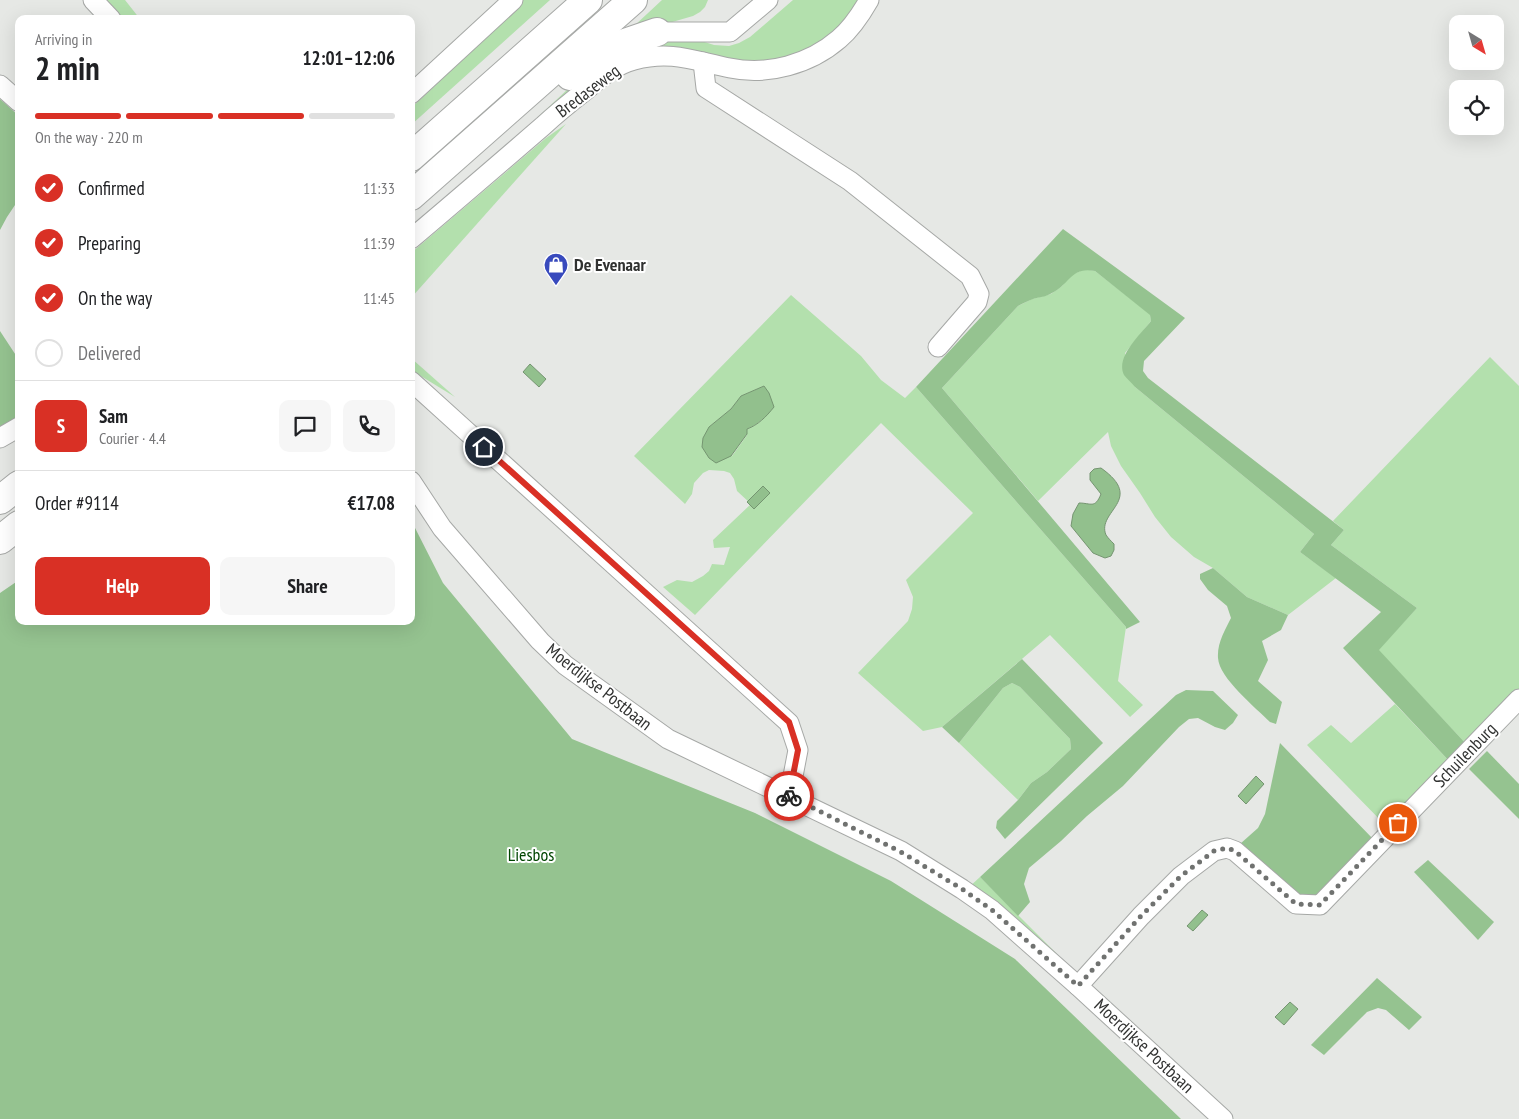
<!DOCTYPE html>
<html lang="en">
<head>
<meta charset="utf-8">
<style>
	:root { --surface:#fff; --page:#f6f6f6; --text:#202124; --muted:#757577; --line:#e0e0e0; --accent:#d93025 }
	body { margin:0; font-family:"PT Sans Narrow",sans-serif; background:var(--page); color:var(--text); height:100vh; display:flex; flex-direction:column; font-size:19px; white-space:nowrap }
	* { box-sizing:border-box; margin:0 }
	p { font-size:16px; color:var(--muted) }
	.icon { flex:none; width:28px; height:28px; fill:none; stroke:currentColor; stroke-width:2; stroke-linecap:round; stroke-linejoin:round }
	.map { position:relative; flex:1; overflow:hidden }
	.details { position:absolute; left:15px; top:15px; width:400px; height:610px; display:flex; flex-direction:column; background:var(--surface); border-radius:10px; box-shadow:0 5px 20px #0002 }
	.details>* { flex:none }
	.needle { width:32px; rotate:143deg }
	.controls { position:absolute; left:1449px; top:15px; display:grid; gap:10px }
	.controls a { display:grid; place-items:center; width:55px; height:55px; border-radius:10px; background:var(--surface); box-shadow:0 5px 20px #0002; font-size:25px }
	.pin { position:absolute; display:grid; place-items:center; width:42px; height:42px; color:#fff; margin:-21px; border:2px solid #fff; border-radius:50%; box-shadow:0 1px 5px #0007 }
	.courier { position:absolute; display:grid; place-items:center; width:50px; height:50px; margin:-25px; border:4px solid #d93025; border-radius:50%; background:#fff; color:#222; box-shadow:0 1px 6px #0007 }
	.head em { font-style:normal; font-weight:700 }
	.head div { display:flex; flex-direction:column-reverse }
	.head { display:flex; align-items:center; justify-content:space-between; height:85px; padding:0 20px }
	h1 { font-size:32px; font-weight:700; line-height:38px }
	.bar { display:grid; grid-template-columns:repeat(4,1fr); gap:8px 5px; align-content:center; height:60px; padding:0 20px }
	.bar i { height:6px; border-radius:4px; background:var(--line) }
	.bar .on { background:var(--accent) }
	.bar p { grid-column:span 4 }
	.line { display:flex; align-items:center; gap:12px; padding:0 20px; border-top:1px solid var(--line) }
	.line div { flex:1 }
	.round { display:grid; place-items:center; flex:none; width:52px; height:52px; border-radius:10px; background:var(--page) }
	ol { padding:0 20px; list-style:none }
	li { display:flex; align-items:center; gap:15px; height:55px }
	li p { margin-inline-start:auto }
	li .icon { padding:5px; border-radius:50%; background:var(--accent); color:#fff; stroke-width:4 }
	li:last-child { color:var(--muted) }
	li i { width:28px; height:28px; border:2px solid var(--line); border-radius:50% }
	.button { display:flex; gap:10px; margin-top:auto; padding:10px 20px }
	.button a { flex:1; height:58px; border-radius:10px; background:var(--accent); color:#fff; font-size:20px; font-weight:700; line-height:58px; text-align:center }
	.button a+a { background:var(--page); color:var(--text) }
	.map>svg:first-child { display:block }
	.green { fill:#b3e0ad; fill-rule:evenodd }
	.forest { fill:#95c390 }
	.water { fill:#92c08d; stroke:#759571 }
	.lines { fill:none; stroke-linecap:round; stroke-linejoin:round }
	.minor-casing { stroke:#a6a8a6; stroke-width:21 }
	.highway-casing { stroke:#a6a8a6; stroke-width:30 }
	.minor { stroke:#fff; stroke-width:19 }
	.highway { stroke:#fff; stroke-width:28 }
	.done { stroke:#707270; stroke-width:5; stroke-dasharray:0 9 }
	.route { stroke:#d93025; stroke-width:6 }
	.labels { text-anchor:middle; stroke-width:4; stroke-linejoin:round; paint-order:stroke }
	.street-label { font-size:18px; fill:#313231; stroke:#fff }
	.poi-label { font-size:18px; font-weight:bold; fill:#313231; stroke:#fff; text-anchor:start }
	.park-label { font-size:18px; fill:#004500; stroke:#fff }
</style>
</head>
<body>
<div class="map">
<svg width="1519" height="1119" viewBox="0 0 1519 1119">
	<rect width="100%" height="100%" fill="#e6e8e5"/>
	<!-- green -->
	<g class="green">
		<path d="M101,0H125L140,19H117Z"/>
		<path d="M522,0H550L411,125V108C450,73 484,35 522,0Z"/>
		<path d="M662,0H708L705,7L700,12L693,16L648,29L619,40Z"/>
		<path d="M793,0H864L845,28L787,63L637,56L474,177L586,72L609,57L686,36L714,45L729,46L739,43L750,37Z"/>
		<path d="M566,124L411,298V253L546,138Z"/>
		<path d="M1085,269L1095,271L1150,314L1151,321L1125,353L1135,387L1314,534L1300,552L1336,578L1288,615L1247,597L1213,568L1194,557L1171,537L1155,517L1140,493L1121,466L1111,446L1108,432L1038,501L942,388L1018,306L1032,299L1051,294L1062,286L1071,275Z"/>
		<path d="M791,295L861,356L881,380L905,398L916,387L1126,627L1118,681L1143,705L1130,717L1050,635L942,727L923,731L858,673L908,621L912,609L913,597L906,580L973,513L881,423L695,615L663,587L677,580L692,582L703,576L709,571L712,564L724,565L730,547L714,548L713,540L751,504L737,491L734,479L730,473L724,471L709,470L703,473L694,483L692,494L685,504L634,456ZM764,386L773,407C766,417 758,425 747,429V435L732,456L709,427L731,409L741,396Z"/>
		<path d="M1490,357L1519,386V694L1468,746L1378,650L1417,608L1331,545L1344,530L1333,521Z"/>
		<path d="M411,358L455,397L411,370Z"/>
		<path d="M1012,683L1020,687L1070,739L1071,749L1047,772L1031,783L1018,800L959,743L1003,688Z"/>
		<path d="M1395,704L1451,763L1388,828L1307,745L1331,725L1351,743Z"/>
		<path d="M980,877L1081,978L967,889Z"/>
	</g>
	<!-- forest -->
	<g class="forest">
		<path d="M0,99L19,116V199L7,217L0,230Z"/>
		<path d="M1063,229L1185,318L1144,361L1143,371L1148,378L1344,530L1331,545L1417,608L1379,650L1468,746L1451,763L1343,648L1381,612L1300,552L1314,534L1135,387C1132,383 1127,379 1124,375C1115,357 1141,334 1151,321L1150,315L1095,271C1071,266 1070,284 1052,293C1046,297 1039,297 1033,299C1028,301 1023,303 1018,306L942,388L1140,622L1126,629V627L916,387Z"/>
		<path d="M0,331L19,360V416L0,427Z"/>
		<path d="M411,520L443,583L572,739L755,813L891,881L1015,959L1181,1119H0V593L19,580V621H411Z"/>
		<path d="M1213,568L1247,597L1288,615L1281,630L1262,641L1268,660L1258,681L1282,702L1276,724L1270,722C1256,708 1219,678 1218,658C1217,643 1225,630 1231,618L1227,606L1208,590L1200,579V574Z"/>
		<path d="M1022,659L1103,743L1005,839L996,828L997,821L1018,800L1031,783L1047,772L1071,749L1070,739L1020,687L1012,683L1003,688L959,743L942,727Z"/>
		<path d="M1186,690L1213,691L1238,715L1233,723L1225,730L1215,727L1198,718L1189,719L1179,727L1123,786L1087,816L1061,841L1029,868L1024,884L1030,902L1018,916L980,877L1176,695Z"/>
		<path d="M1280,743L1375,841L1321,897L1306,904L1240,844L1258,828L1265,814Z"/>
		<path d="M1487,751L1519,784V819L1469,769Z"/>
		<path d="M1428,860L1494,922L1478,940L1414,872Z"/>
		<path d="M1377,978L1422,1017L1409,1030L1386,1010L1378,1008L1367,1012L1324,1055L1311,1045Z"/>
	</g>
	<!-- water -->
	<g class="water">
		<path d="M530,364L546,379L539,387L523,372Z"/>
		<path d="M764,386L769,393L774,407C766,417 758,425 747,429V434L731,456L716,463L709,458L702,447L703,438L709,427L731,409L741,396Z"/>
		<path d="M1101,468C1146,500 1096,511 1106,535C1108,538 1111,541 1114,544V550L1111,556L1105,558L1093,553L1071,526L1073,514L1079,503C1091,503 1095,509 1101,494L1090,480V473L1094,469Z"/>
		<path d="M763,486L770,493L754,509L747,502Z"/>
		<path d="M1256,776L1264,784L1246,804L1238,796Z"/>
		<path d="M1202,910L1208,915L1193,931L1187,926Z"/>
		<path d="M1290,1002L1298,1009L1284,1025L1275,1017Z"/>
	</g>
	<g class="lines">
		<defs>
			<g id="minor">
				<path d="M93,0L111,19"/>
				<path d="M657,32H730L768,0"/>
				<path d="M703,62L706,88L850,181L970,276L979,294L977,302L938,347"/>
				<path d="M0,85L19,102"/>
				<path d="M411,94L513,0"/>
				<path d="M411,239C455,202 499,164 543,126C557,113 572,101 586,90C601,77 615,65 634,60C672,50 694,61 730,68C768,76 810,64 839,39C852,28 861,14 869,0"/>
				<path d="M411,381L789,723L798,750L789,797"/>
				<path d="M0,438L19,427"/>
				<path d="M411,481L442,528L540,641L565,665L668,739L901,851L962,889L992,910L1078,986L1223,1119"/>
				<path d="M1078,986L1141,916L1181,876L1214,851L1227,848L1235,851L1296,904L1320,905L1519,699"/>
			</g>
			<g id="highway">
				<path d="M570,76L593,59L619,45L657,32"/>
				<path d="M411,157L588,0"/>
				<path d="M411,196L633,0"/>
				<path d="M0,500L19,485"/>
				<path d="M0,540L19,525"/>
			</g>
		</defs>
		<!-- minor casing -->
		<use href="#minor" class="minor-casing"/>
		<!-- highway casing -->
		<use href="#highway" class="highway-casing"/>
		<!-- minor -->
		<use href="#minor" class="minor"/>
		<!-- highway -->
		<use href="#highway" class="highway"/>
	</g>
	<g class="lines">
		<!-- done -->
		<path class="done" d="M789,796L901,852L962,889L992,910L1078,986L1141,916L1181,876L1214,851L1227,848L1235,851L1296,904L1320,905L1398,823"/>
		<!-- route -->
		<path class="route" d="M484,447L789,722L798,750L789,796"/>
	</g>
	<!-- icons -->
	<defs>
		<symbol id="shop-pin" viewBox="-11 -11 22 30"><path d="M0 17L-7.5 6A9.5 9.5 0 1 1 7.5 6Z" fill="#384abd" stroke="#fff"/><path d="M-5-2.5h2.3a2.7 3.5 0 0 1 5.4 0H5L5.5 6h-11ZM-1.5-2.5h3a1.5 2.3 0 0 0-3 0Z" fill="#fff"/></symbol>
	</defs>
	<g fill-rule="evenodd">
		<use href="#shop-pin" x="542" y="251" width="28" height="38"/>
	</g>
	<g class="labels">
		<!-- street labels -->
		<g class="street-label">
			<text transform="translate(588 91) rotate(-37)" y="6">Bredaseweg</text>
			<text transform="translate(599 687) rotate(38)" y="6">Moerdijkse Postbaan</text>
			<text transform="translate(1465 755) rotate(-46)" y="6">Schuilenburg</text>
			<text transform="translate(1144 1046) rotate(43)" y="6">Moerdijkse Postbaan</text>
		</g>
		<!-- poi labels -->
		<g class="poi-label">
			<text x="574" y="271">De Evenaar</text>
		</g>
		<!-- park labels -->
		<g class="park-label">
			<text x="531" y="861">Liesbos</text>
		</g>
	</g>
</svg>
<div class="controls">
<a><svg class="needle" viewBox="-14 -14 28 28"><path d="M0-13l5 13h-10z" fill="#e53935"/><path d="M0 13l5-13h-10z" fill="#757577"/></svg></a>
<a><svg class="icon" aria-label="locate" viewBox="0 0 24 24"><circle cx="12" cy="12" r="6"/><path d="M12 2v4M12 18v4M2 12h4M18 12h4"/></svg></a>
</div>
<div class="pin" style="left:1398px;top:823px;background:#ea580c"><svg class="icon" aria-label="bag" viewBox="0 0 24 24"><path d="M5 8h14l-1 12H6zM9 8a3 3 0 0 1 6 0"/></svg></div>
<div class="pin" style="left:484px;top:447px;background:#1f2937"><svg class="icon" aria-label="home" viewBox="0 0 24 24"><path d="M3 11l9-7 9 7M6 9v11h12V9"/></svg></div>
<div class="courier" style="left:789px;top:796px"><svg class="icon" aria-label="bike" viewBox="0 0 24 24"><circle cx="6" cy="16" r="4"/><circle cx="18" cy="16" r="4"/><path d="M6 16l4-8h5l3 8M10 8l3 8H6M13 5h3"/></svg></div>
<section class="details">
<div class="head"><div><h1>2 min</h1><p>Arriving in</p></div><em>12:01–12:06</em></div>
<div class="bar"><i class="on"></i><i class="on"></i><i class="on"></i><i></i><p>On the way · 220 m</p></div>
<ol>
<li><svg class="icon" aria-label="check" viewBox="0 0 24 24"><path d="M5 12l5 5 9-10"/></svg>Confirmed<p>11:33</p></li>
<li><svg class="icon" aria-label="check" viewBox="0 0 24 24"><path d="M5 12l5 5 9-10"/></svg>Preparing<p>11:39</p></li>
<li><svg class="icon" aria-label="check" viewBox="0 0 24 24"><path d="M5 12l5 5 9-10"/></svg>On the way<p>11:45</p></li>
<li><i></i>Delivered</li>
</ol>
<div class="line" style="height:90px"><b class="round" style="background:var(--accent);color:#fff">S</b><div><b>Sam</b><p>Courier · 4.4</p></div><a class="round"><svg class="icon" aria-label="chat" viewBox="0 0 24 24"><path d="M4 5h16v11H9l-5 4z"/></svg></a><a class="round"><svg class="icon" aria-label="phone" viewBox="0 0 24 24"><path d="M5 4h4l2 5-3 2q2 4 5 5l2-3 5 2v4C11 20 4 13 5 4z"/></svg></a></div>
<div class="line" style="height:65px"><div>Order #9114</div><b>€17.08</b></div>
<div class="button"><a>Help</a><a>Share</a></div>
</section>
</div>
</body>
</html>
